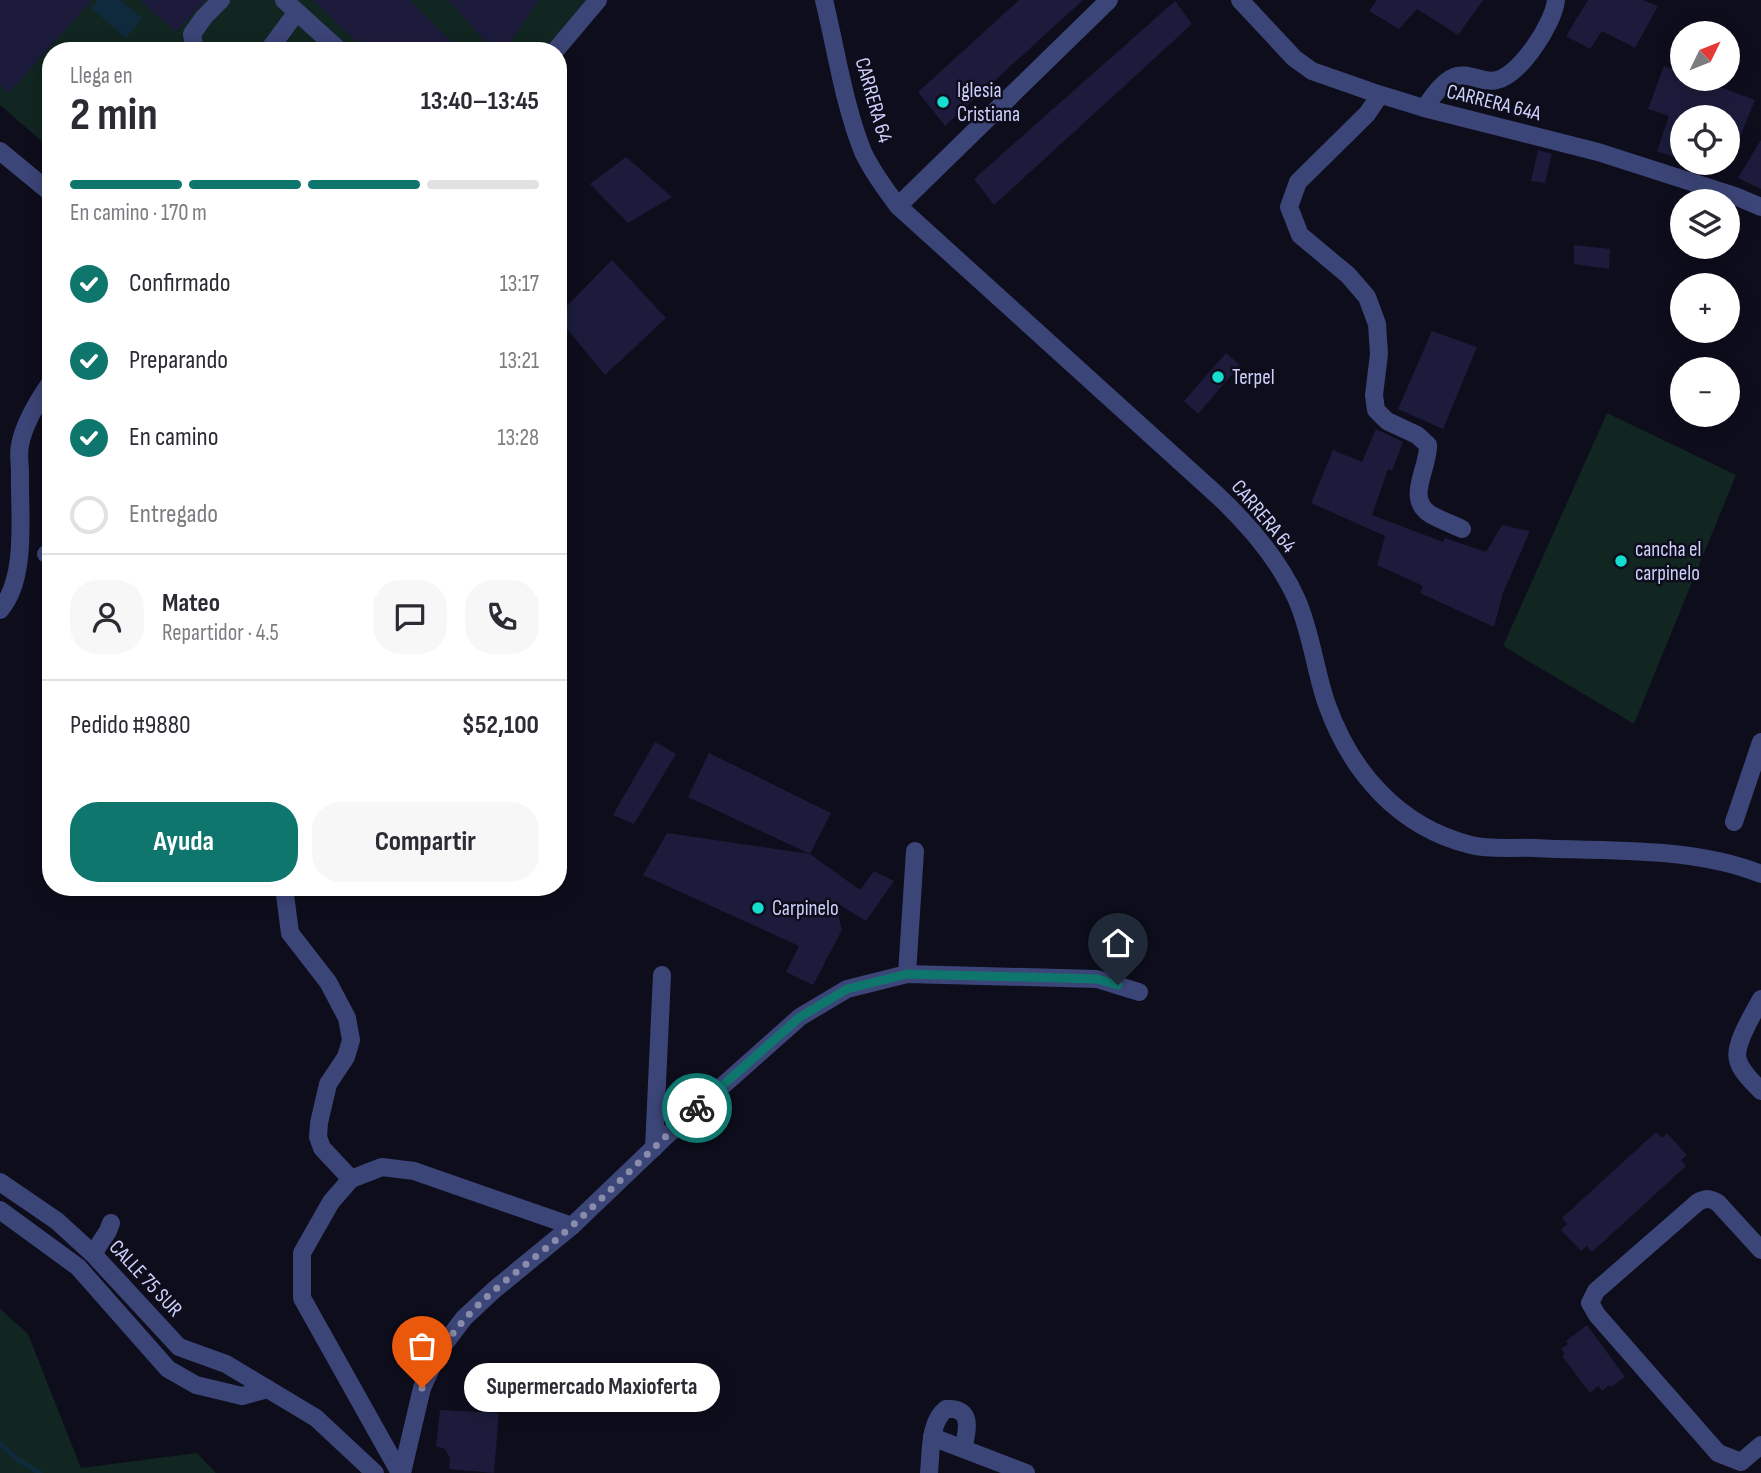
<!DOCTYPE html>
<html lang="es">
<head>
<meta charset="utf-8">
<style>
	:root { --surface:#fff; --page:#f7f7f7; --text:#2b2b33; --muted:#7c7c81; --line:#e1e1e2; --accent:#0f766e }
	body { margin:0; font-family:"Sofia Sans Condensed",sans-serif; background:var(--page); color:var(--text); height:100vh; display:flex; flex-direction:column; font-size:26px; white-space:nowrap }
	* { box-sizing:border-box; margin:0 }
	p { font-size:23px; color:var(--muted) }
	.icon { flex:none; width:38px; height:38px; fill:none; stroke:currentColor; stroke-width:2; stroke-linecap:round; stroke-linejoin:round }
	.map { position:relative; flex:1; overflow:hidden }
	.side { position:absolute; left:42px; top:42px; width:525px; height:854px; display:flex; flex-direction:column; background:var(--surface); border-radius:28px; box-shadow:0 4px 18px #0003 }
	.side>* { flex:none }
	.needle { width:46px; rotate:47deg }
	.buttons { position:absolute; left:1670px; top:21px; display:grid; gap:14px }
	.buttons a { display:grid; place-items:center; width:70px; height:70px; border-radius:50%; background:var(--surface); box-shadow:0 4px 18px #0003; font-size:35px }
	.pin { position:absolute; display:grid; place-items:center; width:60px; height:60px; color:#fff; margin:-72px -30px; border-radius:50% 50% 50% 0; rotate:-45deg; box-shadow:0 0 7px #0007 }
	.pin .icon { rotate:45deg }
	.courier { position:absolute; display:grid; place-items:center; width:70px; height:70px; margin:-35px; border:5px solid #0f766e; border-radius:50%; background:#fff; color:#222; box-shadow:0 2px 9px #0007 }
	.bubble { position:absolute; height:49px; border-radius:24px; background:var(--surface); box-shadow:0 4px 18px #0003; font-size:23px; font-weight:700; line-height:49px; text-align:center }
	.overview em { font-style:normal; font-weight:700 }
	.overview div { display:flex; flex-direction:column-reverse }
	.overview { display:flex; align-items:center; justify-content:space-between; height:119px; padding:0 28px }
	h1 { font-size:46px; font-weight:700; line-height:52px }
	.bar { display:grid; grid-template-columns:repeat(4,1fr); gap:10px 7px; align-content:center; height:84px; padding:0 28px }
	.bar i { height:9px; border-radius:5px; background:var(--line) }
	.bar .current { background:var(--accent) }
	.bar p { grid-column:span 4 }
	.line { display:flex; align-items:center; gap:18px; padding:0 28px; border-top:2px solid var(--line) }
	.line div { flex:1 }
	.round { display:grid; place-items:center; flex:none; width:74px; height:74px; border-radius:28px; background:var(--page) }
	ol { padding:0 28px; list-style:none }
	li { display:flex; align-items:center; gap:21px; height:77px }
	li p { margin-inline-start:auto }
	li .icon { padding:7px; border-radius:50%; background:var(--accent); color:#fff; stroke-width:4 }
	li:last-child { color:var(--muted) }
	li i { width:38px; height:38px; border:4px solid var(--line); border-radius:50% }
	.primary-button { display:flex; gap:14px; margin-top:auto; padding:14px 28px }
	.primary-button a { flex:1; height:80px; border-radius:28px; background:var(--accent); color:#fff; font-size:28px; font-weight:700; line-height:80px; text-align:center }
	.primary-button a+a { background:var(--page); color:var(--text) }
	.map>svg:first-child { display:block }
	.green { fill:#112521 }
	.water { fill:#102a3d }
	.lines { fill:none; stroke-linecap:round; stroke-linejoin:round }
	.stream { stroke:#102a3d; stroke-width:5 }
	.building { fill:#1c1b3b }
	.minor { stroke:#3c4577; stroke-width:18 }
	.done { stroke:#8a8cac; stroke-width:7; stroke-dasharray:0 12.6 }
	.route { stroke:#0f766e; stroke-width:9 }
	.poi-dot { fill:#15dece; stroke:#0d0d1c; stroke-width:2.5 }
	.labels { text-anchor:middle; stroke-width:5; stroke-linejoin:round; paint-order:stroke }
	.poi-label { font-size:21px; fill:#cdd0fa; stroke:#0d0d1c; text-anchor:start }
	.street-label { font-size:21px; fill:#cdd0fa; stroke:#0d0d1c }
</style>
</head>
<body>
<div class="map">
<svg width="1761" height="1473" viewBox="0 0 1761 1473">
	<rect width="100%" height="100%" fill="#0d0d1c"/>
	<!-- green -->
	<g class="green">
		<path d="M0,0H592L547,51H51V149L0,105Z"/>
		<path d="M1607,413L1736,475L1634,724L1503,646Z"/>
		<path d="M0,1309L28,1334L81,1468L197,1453L216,1473H0Z"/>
	</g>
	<!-- water -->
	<path class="water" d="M98,0H120L142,18L126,38L91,8Z"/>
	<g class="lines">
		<!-- stream -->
		<path class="stream" d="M0,1444L17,1459L40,1473"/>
	</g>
	<!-- building -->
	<g class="building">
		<path d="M0,0H92L9,93L0,84Z"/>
		<path d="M140,0H205L176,32Z"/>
		<path d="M313,0H410L461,51H366Z"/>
		<path d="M448,0H539L504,51H494Z"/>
		<path d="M1019,0H1083L945,126L918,92Z"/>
		<path d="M1377,0H1483L1458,35L1417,9L1399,29L1369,11Z"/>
		<path d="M1588,0H1643L1658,6L1635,48L1602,31L1590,49L1566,36Z"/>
		<path d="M1175,1L1192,24L994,205L974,179Z"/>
		<path d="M1664,66L1682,73V79H1698L1755,100L1728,166L1727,117H1682V160L1657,151L1669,116L1648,109Z"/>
		<path d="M1761,140V189L1738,178Z"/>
		<path d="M1538,150L1552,154L1545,183L1531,181Z"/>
		<path d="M626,157L672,197L628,223L590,184Z"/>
		<path d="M1574,245L1610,249L1609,269L1574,264Z"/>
		<path d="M612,260L666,318L605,375L558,318V315Z"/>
		<path d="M1432,331L1477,347L1443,429L1398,409Z"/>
		<path d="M1226,353L1240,365L1198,414L1184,401Z"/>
		<path d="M1376,429L1403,442L1392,471L1388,469L1372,515L1443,542L1445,538L1486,552L1502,525L1530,531L1503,593L1494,627L1420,593L1423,586L1377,565L1385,536L1311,503L1333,450L1362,462Z"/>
		<path d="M655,742L676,754L634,824L613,815Z"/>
		<path d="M709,753L831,813L810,854L688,797Z"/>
		<path d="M667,833L810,854L860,890L874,871L894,881L866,921L835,902L842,930L813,985L786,972L799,946L643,875Z"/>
		<path d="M1656,1132L1662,1138L1667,1133L1687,1155L1681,1160L1686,1166L1592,1252L1587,1246L1581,1251L1561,1230L1567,1224L1562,1218Z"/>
		<path d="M1587,1325L1625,1377L1611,1387L1609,1385L1602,1391L1598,1386L1590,1393L1562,1356L1565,1354L1561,1349L1568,1344L1566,1341Z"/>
		<path d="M440,1410L499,1413L494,1473L449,1469L450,1458L445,1449L436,1446Z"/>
	</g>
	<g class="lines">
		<!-- minor -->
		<g class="minor">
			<path d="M284,0L340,51"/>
			<path d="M824,0C836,49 844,105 863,152C872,171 885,189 898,206L1217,495C1249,525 1279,559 1297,600C1311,632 1315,669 1326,702C1350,771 1398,827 1471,845C1491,850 1515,847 1535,848C1610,852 1691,846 1761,874"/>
			<path d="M1240,0L1294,58L1312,71L1372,92L1424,108L1598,152L1735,196L1761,207"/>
			<path d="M195,51L192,34L204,17L221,0"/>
			<path d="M268,51L296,13"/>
			<path d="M555,51L598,0"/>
			<path d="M1380,95L1367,114L1298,182L1289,207L1300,235L1348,275L1367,297L1377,324L1379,354L1374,395L1376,410L1387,421L1417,435L1428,445C1429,468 1405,498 1430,514C1440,520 1452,524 1462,529"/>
			<path d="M1424,108C1432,98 1442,82 1454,77C1467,71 1483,84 1497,80C1520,75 1554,23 1556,0"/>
			<path d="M0,151L51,193"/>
			<path d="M898,206L1109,0"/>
			<path d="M46,554L51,552"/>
			<path d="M0,610C28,578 19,513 20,473C20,464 18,454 20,445C24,424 39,399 51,382"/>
			<path d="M1734,822L1761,742"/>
			<path d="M284,887L290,933L328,982L347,1018L351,1040L346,1057L328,1084L319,1123L318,1137L322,1148L351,1179"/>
			<path d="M907,974L915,851"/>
			<path d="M1761,999C1754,1013 1733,1045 1738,1060C1741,1072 1753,1082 1761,1091"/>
			<path d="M654,1148L662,975"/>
			<path d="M0,1182L57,1221L93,1254L179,1347L226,1364L316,1418L375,1473"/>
			<path d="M0,1210L78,1267L168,1369L196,1385L242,1396L268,1389"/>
			<path d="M1761,1250L1718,1203C1710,1198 1707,1198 1698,1202L1596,1291L1590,1303L1597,1315L1718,1453L1741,1462L1761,1445"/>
			<path d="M93,1254L108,1231L111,1223"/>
			<path d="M932,1437L1026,1473"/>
			<path d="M400,1473L302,1298V1253L331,1202L351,1179L382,1167L414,1171L572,1226"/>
			<path d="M402,1473L422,1388L439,1351L464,1318L494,1290L572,1226L665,1137L800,1017L847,989L907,974L1097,979L1139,992"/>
			<path d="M929,1473C931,1453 929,1422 946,1409C973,1407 968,1430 963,1448"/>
		</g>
	</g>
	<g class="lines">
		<!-- done -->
		<path class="done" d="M422,1388C456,1306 511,1281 573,1225C615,1187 654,1146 697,1108"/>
		<!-- route -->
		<path class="route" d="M697,1108L800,1017L847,989L907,974L1097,979L1118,985"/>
	</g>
	<!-- markers -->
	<g class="poi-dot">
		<circle cx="943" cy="102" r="7"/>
		<circle cx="1218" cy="377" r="7"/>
		<circle cx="1621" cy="561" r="7"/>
		<circle cx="758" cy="908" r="7"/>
	</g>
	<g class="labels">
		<!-- poi labels -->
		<g class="poi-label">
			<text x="957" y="97">Iglesia<tspan x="957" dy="24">Cristiana</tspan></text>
			<text x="1232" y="384">Terpel</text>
			<text x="1635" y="556">cancha el<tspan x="1635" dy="24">carpinelo</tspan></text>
			<text x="772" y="915">Carpinelo</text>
		</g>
		<!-- street labels -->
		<g class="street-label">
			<text transform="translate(874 100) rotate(74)" y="7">CARRERA 64</text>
			<text transform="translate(1494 102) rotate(14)" y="7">CARRERA 64A</text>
			<text transform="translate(1264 516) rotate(50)" y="7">CARRERA 64</text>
			<text transform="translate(146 1278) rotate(47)" y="7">CALLE 75 SUR</text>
		</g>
	</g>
</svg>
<div class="buttons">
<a><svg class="needle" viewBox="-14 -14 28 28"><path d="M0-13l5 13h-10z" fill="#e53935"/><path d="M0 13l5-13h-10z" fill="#7c7c81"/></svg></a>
<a><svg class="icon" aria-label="locate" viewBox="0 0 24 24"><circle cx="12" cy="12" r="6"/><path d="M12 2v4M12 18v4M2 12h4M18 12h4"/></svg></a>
<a><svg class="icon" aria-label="layers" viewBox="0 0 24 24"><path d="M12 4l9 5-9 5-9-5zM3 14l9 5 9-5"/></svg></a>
<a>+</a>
<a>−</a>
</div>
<div class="pin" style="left:422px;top:1388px;background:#ea580c"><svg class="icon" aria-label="bag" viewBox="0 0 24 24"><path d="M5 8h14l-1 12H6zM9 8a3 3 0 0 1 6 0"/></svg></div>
<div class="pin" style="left:1118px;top:985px;background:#1f2937"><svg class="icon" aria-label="home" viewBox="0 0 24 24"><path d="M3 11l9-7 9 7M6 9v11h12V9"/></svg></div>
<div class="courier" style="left:697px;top:1108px"><svg class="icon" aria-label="bike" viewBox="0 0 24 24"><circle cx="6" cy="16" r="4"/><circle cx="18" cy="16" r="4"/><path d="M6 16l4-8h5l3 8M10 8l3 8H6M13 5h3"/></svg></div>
<div class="bubble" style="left:464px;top:1363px;width:256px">Supermercado Maxioferta</div>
<section class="side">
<div class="overview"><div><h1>2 min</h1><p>Llega en</p></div><em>13:40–13:45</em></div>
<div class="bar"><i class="current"></i><i class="current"></i><i class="current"></i><i></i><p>En camino · 170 m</p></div>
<ol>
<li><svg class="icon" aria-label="check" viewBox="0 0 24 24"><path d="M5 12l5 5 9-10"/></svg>Confirmado<p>13:17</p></li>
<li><svg class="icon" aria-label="check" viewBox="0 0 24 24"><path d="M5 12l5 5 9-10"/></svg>Preparando<p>13:21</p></li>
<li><svg class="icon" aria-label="check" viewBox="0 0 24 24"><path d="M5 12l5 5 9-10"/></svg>En camino<p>13:28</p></li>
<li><i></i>Entregado</li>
</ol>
<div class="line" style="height:126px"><a class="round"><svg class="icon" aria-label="person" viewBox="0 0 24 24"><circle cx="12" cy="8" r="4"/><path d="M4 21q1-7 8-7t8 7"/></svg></a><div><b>Mateo</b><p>Repartidor · 4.5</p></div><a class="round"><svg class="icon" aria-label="chat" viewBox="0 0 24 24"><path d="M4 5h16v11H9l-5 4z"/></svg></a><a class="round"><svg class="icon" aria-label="phone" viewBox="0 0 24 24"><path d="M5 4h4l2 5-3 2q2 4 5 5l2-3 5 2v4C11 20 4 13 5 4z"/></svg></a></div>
<div class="line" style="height:91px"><div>Pedido #9880</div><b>$52,100</b></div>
<div class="primary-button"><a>Ayuda</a><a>Compartir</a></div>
</section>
</div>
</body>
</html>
